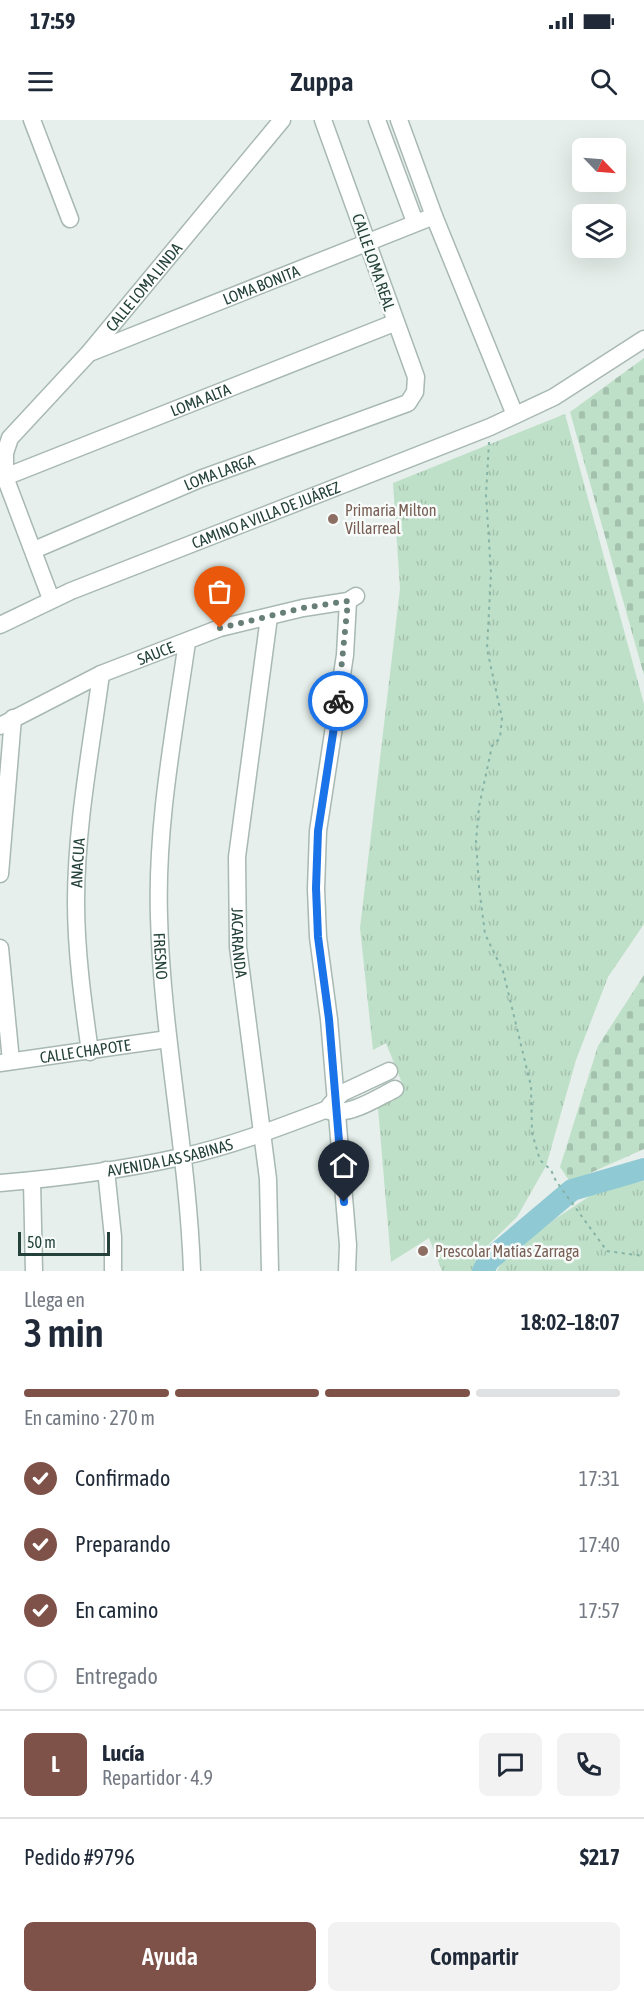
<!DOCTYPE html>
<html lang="es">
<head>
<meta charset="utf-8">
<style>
	:root { --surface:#fff; --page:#f2f2f3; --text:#1f2937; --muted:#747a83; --line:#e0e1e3; --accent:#7f5249 }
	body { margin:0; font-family:"Asap Condensed",sans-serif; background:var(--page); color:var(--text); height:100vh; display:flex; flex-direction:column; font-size:22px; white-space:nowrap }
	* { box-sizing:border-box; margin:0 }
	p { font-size:20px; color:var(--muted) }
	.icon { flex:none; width:33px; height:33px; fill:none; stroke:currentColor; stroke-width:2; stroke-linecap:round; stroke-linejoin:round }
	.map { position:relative; height:1151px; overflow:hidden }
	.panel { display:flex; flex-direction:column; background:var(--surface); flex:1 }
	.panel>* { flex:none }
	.needle { width:39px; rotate:115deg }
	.controls { position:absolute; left:572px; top:18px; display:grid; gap:12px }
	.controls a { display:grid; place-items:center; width:54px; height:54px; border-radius:9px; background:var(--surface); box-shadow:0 6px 24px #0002; font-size:30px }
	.scale { position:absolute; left:18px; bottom:15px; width:92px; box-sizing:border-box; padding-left:6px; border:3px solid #24423a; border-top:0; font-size:16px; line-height:21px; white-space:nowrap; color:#24423a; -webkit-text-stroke:4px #f7fbf9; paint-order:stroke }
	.pin { position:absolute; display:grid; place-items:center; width:51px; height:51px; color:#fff; margin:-62px -26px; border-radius:50% 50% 50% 0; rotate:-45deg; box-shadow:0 0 6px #0007 }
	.pin .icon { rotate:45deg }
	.courier { position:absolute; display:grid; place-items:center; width:60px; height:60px; margin:-30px; border:4px solid #1a73e8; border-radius:50%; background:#fff; color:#222; box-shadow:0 2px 8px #0007 }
	.overview em { font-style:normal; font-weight:600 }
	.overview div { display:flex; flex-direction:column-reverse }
	.overview { display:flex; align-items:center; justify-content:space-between; height:102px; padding:0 24px }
	h1 { font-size:39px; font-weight:600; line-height:45px }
	.bar { display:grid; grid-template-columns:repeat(4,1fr); gap:9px 6px; align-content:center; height:72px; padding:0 24px }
	.bar i { height:8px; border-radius:4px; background:var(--line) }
	.bar .on { background:var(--accent) }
	.bar p { grid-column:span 4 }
	.line { display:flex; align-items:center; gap:15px; padding:0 24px; border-top:2px solid var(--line) }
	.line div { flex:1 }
	.round { display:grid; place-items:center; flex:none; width:63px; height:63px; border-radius:9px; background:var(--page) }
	ol { padding:0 24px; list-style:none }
	li { display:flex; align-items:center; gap:18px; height:66px }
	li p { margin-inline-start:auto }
	li .icon { padding:6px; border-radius:50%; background:var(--accent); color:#fff; stroke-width:4 }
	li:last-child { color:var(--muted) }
	li i { width:33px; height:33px; border:3px solid var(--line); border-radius:50% }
	.button { display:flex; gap:12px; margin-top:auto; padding:12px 24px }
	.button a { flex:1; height:69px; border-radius:9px; background:var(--accent); color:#fff; font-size:24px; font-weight:600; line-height:69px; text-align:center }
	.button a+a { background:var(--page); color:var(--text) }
	.status { display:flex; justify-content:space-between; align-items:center; height:42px; padding:0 30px; background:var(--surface); direction:ltr }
	.status svg { height:16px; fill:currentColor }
	header { display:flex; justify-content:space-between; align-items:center; height:78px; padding:0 24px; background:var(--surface); font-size:27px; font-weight:600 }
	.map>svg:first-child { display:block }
	.grass { fill:url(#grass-tufts) }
	.cemetery { fill:url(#cemetery-stones) }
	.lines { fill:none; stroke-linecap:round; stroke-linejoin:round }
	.river { stroke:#8ec9d4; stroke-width:22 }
	.minor-casing { stroke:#a8b8b2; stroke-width:19 }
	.path { stroke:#86b3a5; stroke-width:2; stroke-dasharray:3 4.5; stroke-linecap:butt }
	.minor { stroke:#fff; stroke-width:16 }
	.done { stroke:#687f78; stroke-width:6; stroke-dasharray:0 10.8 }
	.route { stroke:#1a73e8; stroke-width:8 }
	.education-dot { fill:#8d6e63; stroke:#f7fbf9; stroke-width:2 }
	.labels { text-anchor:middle; stroke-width:5; stroke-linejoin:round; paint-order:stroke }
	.street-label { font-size:16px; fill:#24423a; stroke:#f7fbf9 }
	.education-label { font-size:16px; fill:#785e54; stroke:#f7fbf9; text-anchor:start }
</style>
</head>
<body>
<div class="status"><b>17:59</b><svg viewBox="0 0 49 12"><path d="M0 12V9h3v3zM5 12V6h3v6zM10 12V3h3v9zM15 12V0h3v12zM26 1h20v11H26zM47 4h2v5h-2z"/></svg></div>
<header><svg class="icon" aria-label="menu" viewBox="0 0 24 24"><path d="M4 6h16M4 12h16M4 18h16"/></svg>Zuppa<svg class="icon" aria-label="search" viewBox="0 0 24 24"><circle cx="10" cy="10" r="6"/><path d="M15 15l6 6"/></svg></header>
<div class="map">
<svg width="644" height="1151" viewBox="0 0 644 1151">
	<defs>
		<pattern id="grass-tufts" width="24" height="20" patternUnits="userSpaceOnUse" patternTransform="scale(1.5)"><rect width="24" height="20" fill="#bfe0c8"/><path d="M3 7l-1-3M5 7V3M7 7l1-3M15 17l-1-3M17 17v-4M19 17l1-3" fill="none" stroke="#a4c1ad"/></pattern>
		<pattern id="cemetery-stones" width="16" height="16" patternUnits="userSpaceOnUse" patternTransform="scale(1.5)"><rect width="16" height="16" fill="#bfe0c8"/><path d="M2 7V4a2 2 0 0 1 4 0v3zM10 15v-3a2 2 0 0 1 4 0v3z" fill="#a4c1ad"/></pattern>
	</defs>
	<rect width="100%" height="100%" fill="#e6efeb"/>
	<!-- grass -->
	<g class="grass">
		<path d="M565,294L644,584V804L608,857L576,940L546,1046L517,1097L482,1131L472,1151H442L429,1118L391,1142L378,988L404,968L386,923L373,930L360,808L400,469L393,363Z"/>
		<path d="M644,1061V1151H497L502,1141L555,1099L599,1070Z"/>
	</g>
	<!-- cemetery -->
	<g class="cemetery">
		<path d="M644,238V555L570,292Z"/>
		<path d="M644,855V1029L570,1062L560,1047L598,926Z"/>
	</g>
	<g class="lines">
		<!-- river -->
		<path class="river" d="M483,1151L489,1140L572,1070L644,1049"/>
		<defs>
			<g id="minor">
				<path d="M32,0L70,99"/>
				<path d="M377,0L415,102"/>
				<path d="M399,0L434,96L515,295"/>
				<path id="s1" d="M92,232L434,96"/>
				<path id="s2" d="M5,357L394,203"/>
				<path id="s3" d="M34,430L200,359L408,283L415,272L416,257L323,0"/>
				<path id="s4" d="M51,479L5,357V333L10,318L88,234L282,0"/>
				<path id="s5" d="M269,497L237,737L238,827L268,1059L270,1151"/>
				<path id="s6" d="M0,505L71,471L490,307L554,277L644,219"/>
				<path id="s7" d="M187,522C174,613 156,705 159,797C162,916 188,1033 192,1151"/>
				<path id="s8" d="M0,606L101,554L220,508L303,488L348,481L356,476"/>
				<path d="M0,754L13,598"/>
				<path d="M0,828L11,941"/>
				<path id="s9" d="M90,932C83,882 76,832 76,782C76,705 91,629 101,554"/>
				<path id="s10" d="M0,943L168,919"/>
				<path d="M330,985L342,973L389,951"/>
				<path d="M106,1050L113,1117V1151"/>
				<path d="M32,1061L34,1151"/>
				<path id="s11" d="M0,1063C60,1058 122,1050 181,1037C231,1026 278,1008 325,990C347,998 375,979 395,969"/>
				<path d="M347,1151L348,1125L329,899L318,817L316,769L318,711L345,535L348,481"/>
			</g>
		</defs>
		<!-- minor casing -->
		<use href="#minor" class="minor-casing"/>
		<!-- path -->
		<path class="path" d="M489,322L486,375L491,453L487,529L502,598L500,618L492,626L479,687L476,721L479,767L485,814L503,851L531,966L532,1013L540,1040L551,1050L556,1061L607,1131L644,1136"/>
		<!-- minor -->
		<use href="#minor" class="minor"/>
	</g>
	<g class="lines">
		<!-- done -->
		<path class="done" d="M220,508L303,488L348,481L338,581"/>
		<!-- route -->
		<path class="route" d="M338,581L318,711L316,768L318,817L329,899L344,1082"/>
	</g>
	<!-- markers -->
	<g class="education-dot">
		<circle cx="333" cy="399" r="6"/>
		<circle cx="423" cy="1131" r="6"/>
	</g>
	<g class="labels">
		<!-- street labels -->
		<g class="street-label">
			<text transform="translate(374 142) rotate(71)" y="6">CALLE LOMA REAL</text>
			<text dy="6" stroke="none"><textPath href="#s1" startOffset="182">LOMA BONITA</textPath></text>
			<text dy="6" stroke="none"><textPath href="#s4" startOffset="372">CALLE LOMA LINDA</textPath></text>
			<text dy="6" stroke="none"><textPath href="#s2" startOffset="210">LOMA ALTA</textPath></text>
			<text dy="6" stroke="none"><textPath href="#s3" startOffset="201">LOMA LARGA</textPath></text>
			<text dy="6" stroke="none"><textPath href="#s6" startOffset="288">CAMINO A VILLA DE JUÁREZ</textPath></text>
			<text dy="6" stroke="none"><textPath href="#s8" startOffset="172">SAUCE</textPath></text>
			<text dy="6" stroke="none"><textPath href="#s9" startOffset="190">ANACUA</textPath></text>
			<text dy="6" stroke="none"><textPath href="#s5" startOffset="328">JACARANDA</textPath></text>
			<text dy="6" stroke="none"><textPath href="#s7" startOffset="316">FRESNO</textPath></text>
			<text dy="6" stroke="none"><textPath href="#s10" startOffset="86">CALLE CHAPOTE</textPath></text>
			<text dy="6" stroke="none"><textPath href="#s11" startOffset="172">AVENIDA LAS SABINAS</textPath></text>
		</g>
		<!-- education labels -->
		<g class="education-label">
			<text x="345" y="396">Primaria Milton<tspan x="345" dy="18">Villarreal</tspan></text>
			<text x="435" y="1137">Prescolar Matías Zarraga</text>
		</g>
	</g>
</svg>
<div class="controls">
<a><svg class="needle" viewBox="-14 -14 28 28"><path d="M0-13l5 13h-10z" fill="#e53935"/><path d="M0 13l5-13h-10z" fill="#747a83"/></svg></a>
<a><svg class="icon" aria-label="layers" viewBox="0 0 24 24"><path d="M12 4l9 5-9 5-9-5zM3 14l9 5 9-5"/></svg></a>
</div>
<div class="scale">50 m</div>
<div class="pin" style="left:220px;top:508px;background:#ea580c"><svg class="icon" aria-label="bag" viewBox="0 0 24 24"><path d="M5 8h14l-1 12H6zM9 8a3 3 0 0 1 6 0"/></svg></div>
<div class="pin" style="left:344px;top:1082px;background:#1f2937"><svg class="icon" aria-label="home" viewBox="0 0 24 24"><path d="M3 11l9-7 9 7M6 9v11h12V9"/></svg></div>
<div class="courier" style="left:338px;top:581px"><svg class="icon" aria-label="bike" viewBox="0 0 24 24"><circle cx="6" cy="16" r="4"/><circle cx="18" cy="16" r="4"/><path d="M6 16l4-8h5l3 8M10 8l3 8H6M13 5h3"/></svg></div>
</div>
<section class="panel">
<div class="overview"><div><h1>3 min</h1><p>Llega en</p></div><em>18:02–18:07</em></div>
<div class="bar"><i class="on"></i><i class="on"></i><i class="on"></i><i></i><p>En camino · 270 m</p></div>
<ol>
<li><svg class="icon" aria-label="check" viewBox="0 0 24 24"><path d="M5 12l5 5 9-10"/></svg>Confirmado<p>17:31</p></li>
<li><svg class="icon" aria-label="check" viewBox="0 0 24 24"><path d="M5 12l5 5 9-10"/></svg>Preparando<p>17:40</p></li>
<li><svg class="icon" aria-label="check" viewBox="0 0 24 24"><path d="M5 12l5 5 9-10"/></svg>En camino<p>17:57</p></li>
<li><i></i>Entregado</li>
</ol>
<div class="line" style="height:108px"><b class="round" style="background:var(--accent);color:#fff">L</b><div><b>Lucía</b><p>Repartidor · 4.9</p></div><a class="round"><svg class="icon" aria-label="chat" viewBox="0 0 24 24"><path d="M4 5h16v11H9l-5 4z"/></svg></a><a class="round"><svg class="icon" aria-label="phone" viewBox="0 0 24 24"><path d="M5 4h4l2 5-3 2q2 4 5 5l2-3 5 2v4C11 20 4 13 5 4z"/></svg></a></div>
<div class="line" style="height:78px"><div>Pedido #9796</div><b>$217</b></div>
<div class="button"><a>Ayuda</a><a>Compartir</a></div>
</section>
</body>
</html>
